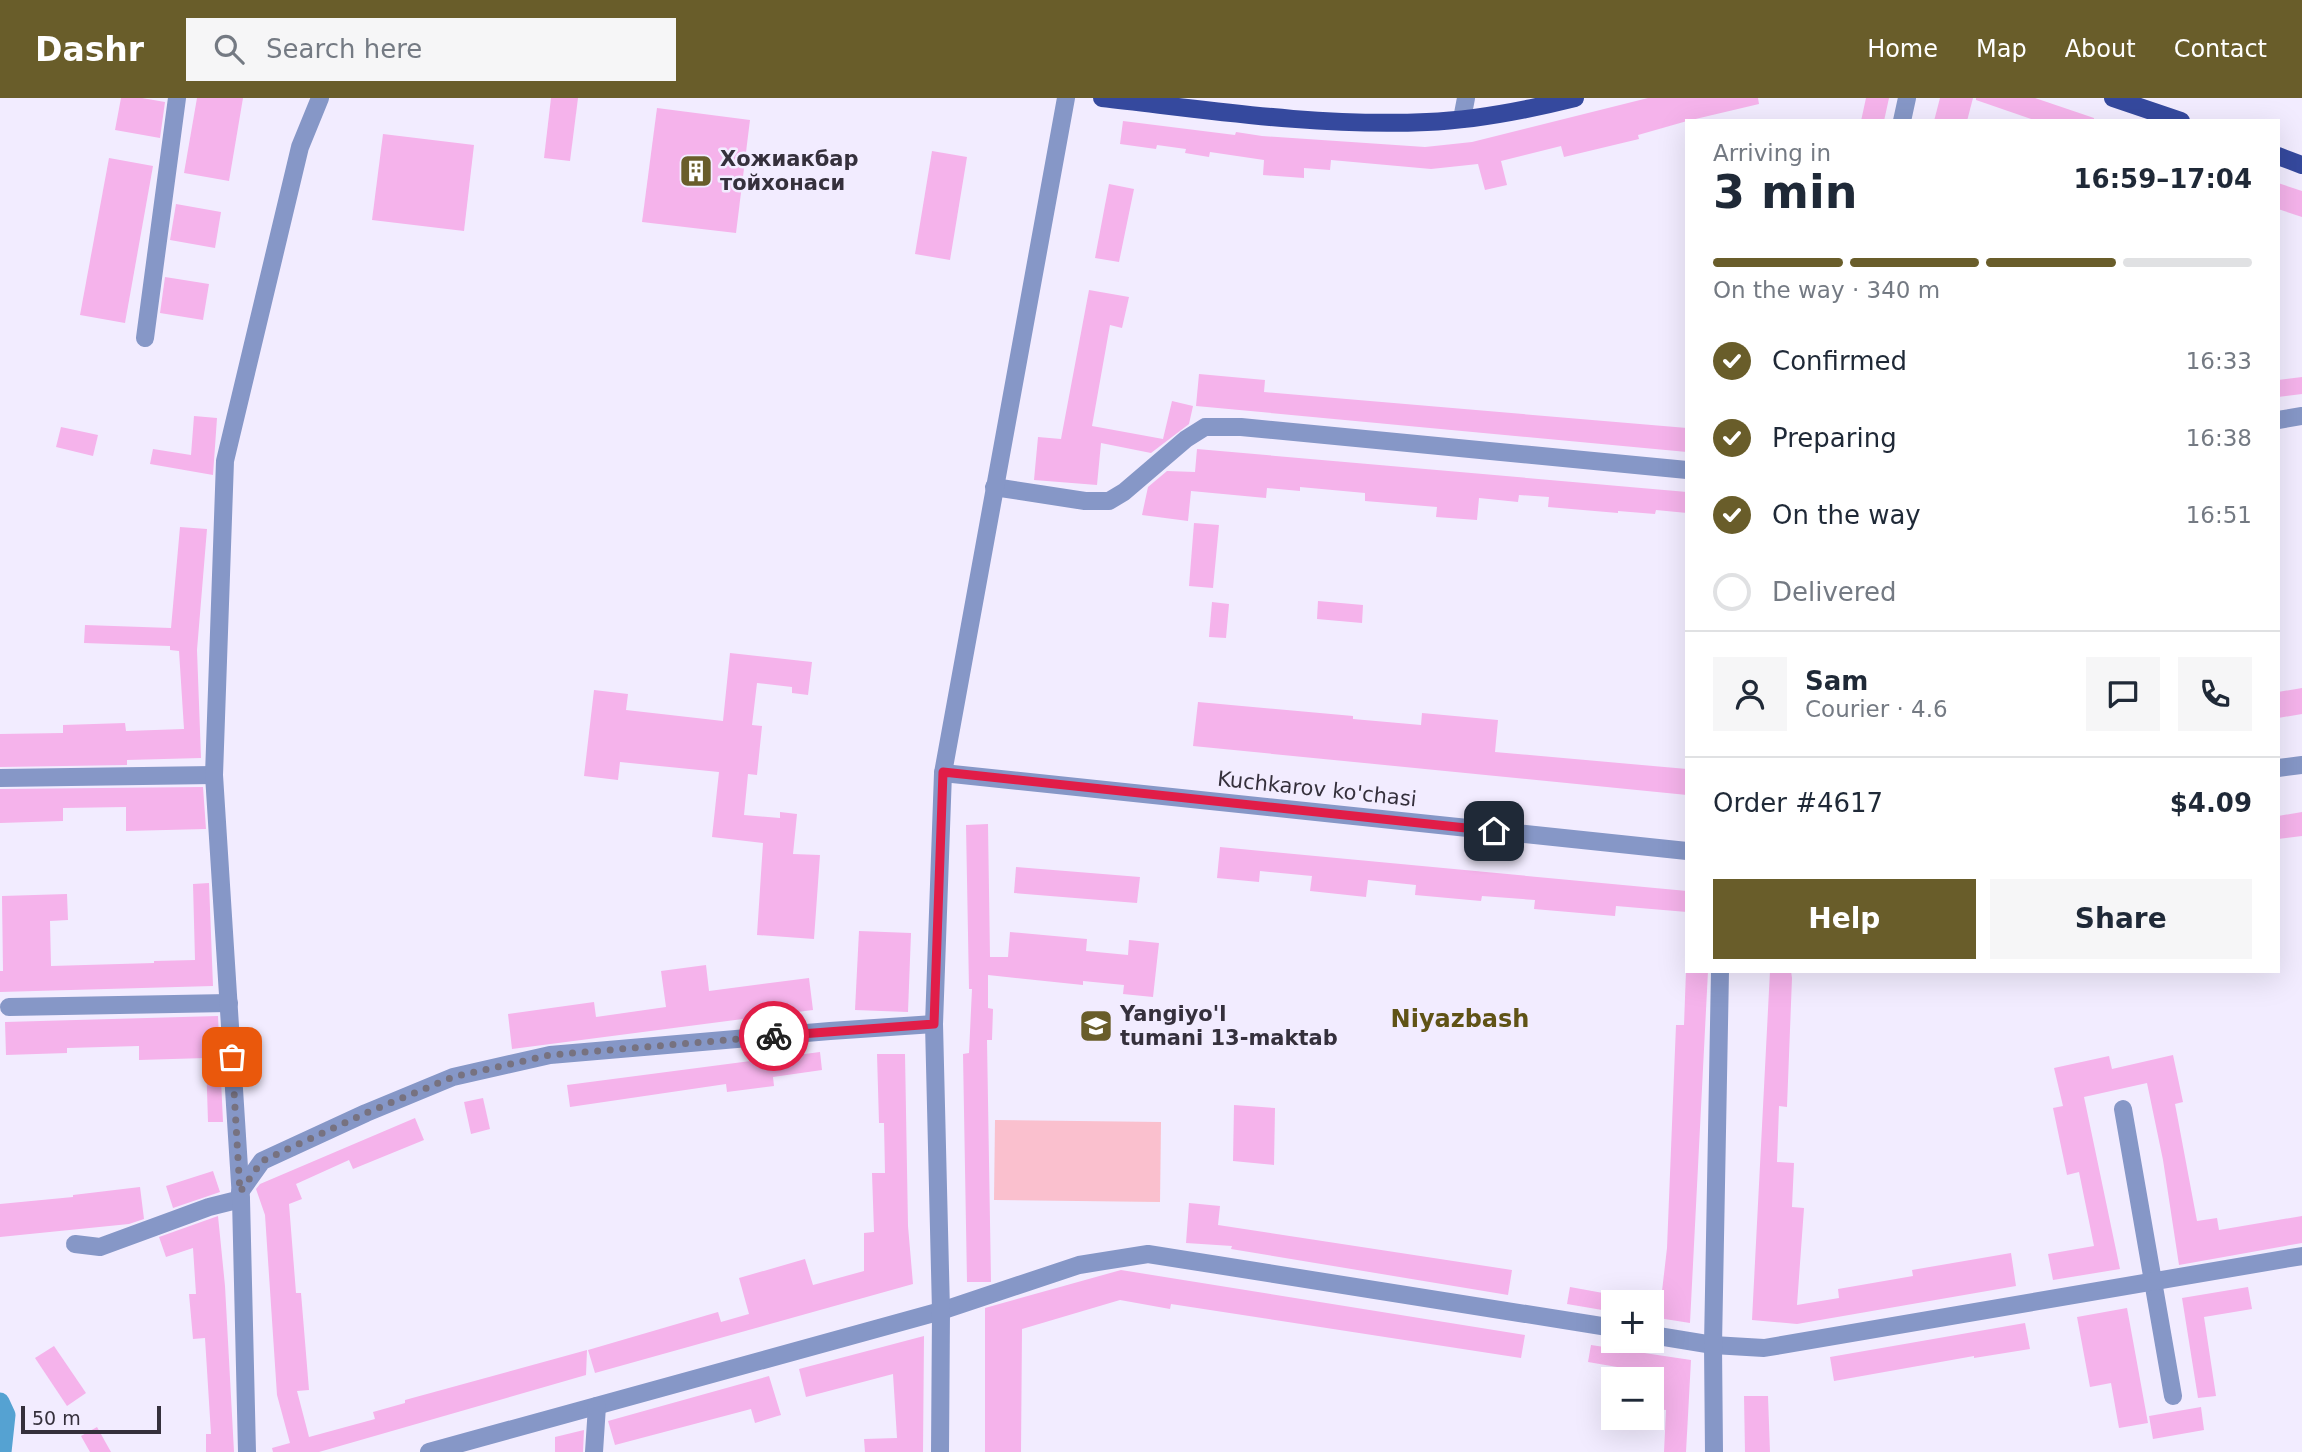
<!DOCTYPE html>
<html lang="en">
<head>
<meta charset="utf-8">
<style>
	:root { --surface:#fff; --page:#f6f6f7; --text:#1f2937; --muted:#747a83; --line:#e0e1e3; --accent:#695d2a }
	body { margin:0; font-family:"DejaVu Sans",sans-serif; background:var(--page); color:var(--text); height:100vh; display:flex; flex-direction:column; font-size:26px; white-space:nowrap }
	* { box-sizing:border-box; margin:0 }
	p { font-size:23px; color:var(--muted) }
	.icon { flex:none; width:38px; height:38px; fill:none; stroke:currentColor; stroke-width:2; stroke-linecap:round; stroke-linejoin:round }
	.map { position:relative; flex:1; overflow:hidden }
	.side { position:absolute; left:1685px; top:21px; width:595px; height:854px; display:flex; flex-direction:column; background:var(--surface); border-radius:0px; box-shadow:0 7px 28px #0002 }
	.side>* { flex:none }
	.controls { position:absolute; left:1601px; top:1192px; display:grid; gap:14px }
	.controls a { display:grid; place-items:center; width:63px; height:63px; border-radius:0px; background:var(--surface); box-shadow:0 7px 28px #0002; font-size:35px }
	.scale { position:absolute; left:21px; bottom:18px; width:140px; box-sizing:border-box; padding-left:7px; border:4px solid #35303c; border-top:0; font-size:19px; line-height:24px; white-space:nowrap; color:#35303c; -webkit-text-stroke:5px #f2ecff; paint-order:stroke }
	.pin { position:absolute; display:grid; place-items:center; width:60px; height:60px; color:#fff; margin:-30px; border-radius:14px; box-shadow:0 4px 10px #0006 }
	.courier { position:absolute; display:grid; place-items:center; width:70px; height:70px; margin:-35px; border:5px solid #e11d48; border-radius:50%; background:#fff; color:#222; box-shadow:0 2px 9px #0007 }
	.head em { font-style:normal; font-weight:600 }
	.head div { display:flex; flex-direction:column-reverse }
	.head { display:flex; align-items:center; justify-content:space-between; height:119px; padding:0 28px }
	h1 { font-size:46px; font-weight:600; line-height:52px }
	.bar { display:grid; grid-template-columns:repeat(4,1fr); gap:10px 7px; align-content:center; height:84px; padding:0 28px }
	.bar i { height:9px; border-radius:5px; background:var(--line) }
	.bar .selected { background:var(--accent) }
	.bar p { grid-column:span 4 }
	.line { display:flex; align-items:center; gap:18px; padding:0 28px; border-top:2px solid var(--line) }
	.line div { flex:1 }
	.round { display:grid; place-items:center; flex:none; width:74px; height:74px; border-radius:0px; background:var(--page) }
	ol { padding:0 28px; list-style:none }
	li { display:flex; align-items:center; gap:21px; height:77px }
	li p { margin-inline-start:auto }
	li .icon { padding:7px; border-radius:50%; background:var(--accent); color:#fff; stroke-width:4 }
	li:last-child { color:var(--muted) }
	li i { width:38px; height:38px; border:4px solid var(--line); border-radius:50% }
	.primary-button { display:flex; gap:14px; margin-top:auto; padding:14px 28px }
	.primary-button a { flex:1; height:80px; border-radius:0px; background:var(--accent); color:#fff; font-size:28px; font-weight:600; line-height:80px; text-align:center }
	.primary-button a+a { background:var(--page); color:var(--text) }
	header { display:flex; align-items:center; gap:42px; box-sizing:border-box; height:98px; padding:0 35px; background:var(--accent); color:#fff }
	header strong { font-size:33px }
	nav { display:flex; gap:38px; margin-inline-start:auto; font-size:24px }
	.search { width:490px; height:63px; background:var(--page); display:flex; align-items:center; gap:18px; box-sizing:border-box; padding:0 24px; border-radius:0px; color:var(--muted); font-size:26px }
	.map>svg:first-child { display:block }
	.green { fill:#fac0ce }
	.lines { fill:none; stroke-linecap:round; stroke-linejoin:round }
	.canal { stroke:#55a2d2; stroke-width:19 }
	.building { fill:#f5b3eb }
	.minor { stroke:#8697c7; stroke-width:18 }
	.major { stroke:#35499e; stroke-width:18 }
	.done { stroke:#777280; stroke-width:7; stroke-dasharray:0 12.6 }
	.route { stroke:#e11d48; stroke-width:9 }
	.labels { text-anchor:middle; stroke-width:5; stroke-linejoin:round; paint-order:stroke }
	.poi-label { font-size:21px; font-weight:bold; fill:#35303c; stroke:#f2ecff; text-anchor:start }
	.street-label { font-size:21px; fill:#35303c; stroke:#f2ecff }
	.quarter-label { font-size:24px; font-weight:bold; fill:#605316; stroke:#f2ecff }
</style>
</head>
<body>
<header>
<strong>Dashr</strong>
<div class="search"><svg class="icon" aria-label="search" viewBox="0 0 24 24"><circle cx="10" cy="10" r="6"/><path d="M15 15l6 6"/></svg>Search here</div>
<nav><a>Home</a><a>Map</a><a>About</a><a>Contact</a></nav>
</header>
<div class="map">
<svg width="2302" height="1354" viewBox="0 0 2302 1354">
	<rect width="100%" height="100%" fill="#f2ecff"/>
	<!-- green -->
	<path class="green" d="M995,1022L1161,1024L1160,1104L994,1102Z"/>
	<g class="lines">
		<!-- canal -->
		<path class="canal" d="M0,1304L6,1317L2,1354"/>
	</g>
	<!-- building -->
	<g class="building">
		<path d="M121,0H142L165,4L160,40L115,32Z"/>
		<path d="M197,0H243L229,83L184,75Z"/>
		<path d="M551,0H578L570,63L544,60Z"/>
		<path d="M1648,0H1758L1759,6L1687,23L1638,37L1639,41L1564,59L1561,48L1501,63L1507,87L1485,92L1478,66L1431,71L1331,62L1330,72L1304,70V80L1263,77L1264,62L1210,54L1209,59L1185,55L1186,51L1157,47L1156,51L1120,46L1123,23L1235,37L1236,34L1262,38L1425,49L1472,44Z"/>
		<path d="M1866,0H1889L1884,23H1861Z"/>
		<path d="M1940,0H1973L1967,23H1934Z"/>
		<path d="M1976,0H2035L2094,20V23H2037L1976,2Z"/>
		<path d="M657,10L750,22L736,135L642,124Z"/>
		<path d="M383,36L474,47L464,133L372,122Z"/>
		<path d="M932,53L967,59L950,162L915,156Z"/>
		<path d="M109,60L153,68L125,225L80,217Z"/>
		<path d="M2278,85L2302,93V119L2278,111Z"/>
		<path d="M1109,86L1134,91L1119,164L1095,160Z"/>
		<path d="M176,106L221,114L215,150L170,142Z"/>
		<path d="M165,179L209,186L203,222L160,215Z"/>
		<path d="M1089,192L1129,199L1122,230L1110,227L1092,328L1163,341L1172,303L1193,308L1189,326L1151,355L1101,345L1097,387L1034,382L1038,339L1061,341Z"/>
		<path d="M1199,276L1265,282L1264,294L1687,330V354L1196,308Z"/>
		<path d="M2302,279V296L2278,299V282Z"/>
		<path d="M194,318L217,320L213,377L150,366L153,351L191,357Z"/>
		<path d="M61,329L98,337L93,358L56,349Z"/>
		<path d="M1197,351L1687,394V415L1656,412L1655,416L1618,413V415L1548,409L1549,399L1519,397L1518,404L1479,400L1477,422L1436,419L1437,409L1365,403V395L1300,389V393L1267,390L1266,400L1191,393L1188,423L1142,417L1148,389L1167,373L1195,374Z"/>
		<path d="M1194,425L1219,427L1213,490L1189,488Z"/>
		<path d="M180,429L207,431L197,552L201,660L127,662V667L0,669V636L63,635V627L125,625L126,633L184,631L179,553L170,552V548L84,545L85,527L171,530Z"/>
		<path d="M1318,503L1363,507L1362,525L1317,521Z"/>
		<path d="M1212,504L1229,506L1226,540L1209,539Z"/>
		<path d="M730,555L812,564L808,597L792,595V589L757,585L752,627L762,628L757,677L748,676L744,717L780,720V714L797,716L793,756L820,757L814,841L757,837L763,745L712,739L719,674L620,664L618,682L584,678L594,592L628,596L626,612L723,623Z"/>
		<path d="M2302,590V616L2278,620V594Z"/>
		<path d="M1198,604L1353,618V621L1421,627L1422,615L1498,622L1495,654L1687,671V697L1193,648Z"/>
		<path d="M203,689L206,731L126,733V709L63,710V723L0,725V691Z"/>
		<path d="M2302,714V738L2278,741V718Z"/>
		<path d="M988,726L990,859H1008L1010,834L1087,841L1086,853L1128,857L1129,842L1159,845L1153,899L1123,896L1124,887L1083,883V887L988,877V910L993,911L992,942H987L991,1184H967L963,956L969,955L972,891H969L966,727Z"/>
		<path d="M1220,749L1687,793V814L1616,808L1615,818L1534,811L1535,802L1482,798L1481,803L1415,797L1416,787L1368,782L1366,799L1310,793L1312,778L1260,773L1259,784L1217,780Z"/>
		<path d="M1016,769L1140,779L1137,805L1014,795Z"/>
		<path d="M209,785L213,888L0,894V873H3L2,798L67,796L68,822L50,823L51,868L154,865V863L195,862L193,786Z"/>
		<path d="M859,833L911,835L908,914L855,912Z"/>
		<path d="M706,867L709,893L809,880L813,912L512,951L508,916L594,904L596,919L666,909L661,873Z"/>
		<path d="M1686,873H1708L1690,1225L1652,1219V1202H1661L1667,1150L1676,927H1684Z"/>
		<path d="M1770,873H1791L1792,880L1787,1009L1779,1008L1777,1064L1794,1065L1792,1109L1804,1110L1797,1207L1839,1200L1838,1191L1913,1178L1912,1172L2011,1155L2016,1188L1797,1226L1752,1222Z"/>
		<path d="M218,918L223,1024H208L206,960L139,962V948L67,950V955L6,957L5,924Z"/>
		<path d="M820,954L822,972L773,979L774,988L727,994L726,986L570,1009L567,987Z"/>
		<path d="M877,956H905L908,1128L913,1186L595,1275L588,1252L718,1214L721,1224L749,1216L739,1180L805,1161L813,1187L864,1173V1135L874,1134L872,1075H885L884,1025H879Z"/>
		<path d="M2173,957L2183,1004L2175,1006L2197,1123L2217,1120L2219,1132L2302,1118V1145L2179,1167L2163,1062L2147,985L2084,999L2120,1171L2053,1182L2048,1156L2094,1148L2079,1074L2067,1077L2053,1010L2063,1008L2054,970L2109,958L2112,971Z"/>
		<path d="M483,1000L490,1031L471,1036L464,1004Z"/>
		<path d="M1234,1007L1275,1010L1274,1067L1233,1063Z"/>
		<path d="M415,1020L424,1042L353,1071L349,1062L296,1086L302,1101L289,1106L296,1195H301L309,1292L297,1293L309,1339L375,1321L373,1314L405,1305V1302L587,1252L586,1277L319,1354H273L272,1350L290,1345L277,1297L265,1117L256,1091L260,1086Z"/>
		<path d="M213,1073L220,1094L173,1110L166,1088Z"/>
		<path d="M140,1089L144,1121L129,1126L0,1139V1106L73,1099V1097Z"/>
		<path d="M1189,1105L1220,1108L1218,1127L1512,1172L1508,1197L1231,1151L1232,1148L1186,1145Z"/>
		<path d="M218,1118L225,1188L234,1354H206V1336H211L205,1240L193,1241L189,1196H196L193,1150L166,1159L159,1139Z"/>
		<path d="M1121,1172L1525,1237L1521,1260L1171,1206L1170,1211L1120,1202L1022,1231L1021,1354H985V1210Z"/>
		<path d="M1570,1189L1614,1197V1214L1567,1206Z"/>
		<path d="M2248,1189L2252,1211L2204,1219L2216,1298L2198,1300L2182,1200Z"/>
		<path d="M2127,1210L2148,1325L2119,1330L2111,1285L2090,1289L2077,1219Z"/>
		<path d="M2025,1225L2030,1251L1974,1260V1258L1834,1283L1830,1259Z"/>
		<path d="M924,1238L923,1354H865L864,1341L897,1340L893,1276L806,1299L799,1271Z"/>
		<path d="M1591,1247L1691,1262L1686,1354H1664L1666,1312L1652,1311V1275L1588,1264Z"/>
		<path d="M54,1248L86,1295L67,1308L35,1260Z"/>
		<path d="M769,1278L781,1317L755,1325L751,1311L615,1347L608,1323Z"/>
		<path d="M1744,1298H1768L1770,1354H1745Z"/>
		<path d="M2201,1309L2204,1332L2153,1341L2149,1318Z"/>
		<path d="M97,1329L111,1354H90L81,1338Z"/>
		<path d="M584,1332L583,1354H555V1339Z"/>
	</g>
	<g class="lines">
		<!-- minor -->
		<g class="minor">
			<path d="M1462,21L1466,0"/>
			<path d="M1902,23L1907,0"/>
			<path d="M145,240L177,0"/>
			<path d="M2278,322L2302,318"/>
			<path d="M994,389L1085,403H1109L1124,394L1186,341L1205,329H1241L1687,372"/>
			<path d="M2278,670L2302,667"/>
			<path d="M943,675L1687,753"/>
			<path d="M0,680L214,677"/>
			<path d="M9,909L229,905"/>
			<path d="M2123,1011L2173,1298"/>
			<path d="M240,1094L262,1063L366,1015L453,979L550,957L830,933L934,926"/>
			<path d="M75,1146L100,1149L209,1109L241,1101"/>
			<path d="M1652,1237L1713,1247L1764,1250L2302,1158"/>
			<path d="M247,1354L241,1101L214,677L225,363L300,49L320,0"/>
			<path d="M429,1354L941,1213L1079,1167L1148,1156L1614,1230"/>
			<path d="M594,1354L597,1308"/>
			<path d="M940,1354L941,1213L934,926L943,675L1066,0"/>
			<path d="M1714,1354L1713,1247L1720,873"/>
		</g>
		<!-- major -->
		<g class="major">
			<path d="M1102,0C1209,12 1318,29 1427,24C1476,22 1527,12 1575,0"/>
			<path d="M2113,0L2181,23"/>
			<path d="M2278,58L2302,67"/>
		</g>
	</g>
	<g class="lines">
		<!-- done -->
		<path class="done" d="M232,959L240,1094L262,1063L366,1015L453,979L550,957L774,938"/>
		<!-- route -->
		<path class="route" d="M774,938L934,926L943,674L1494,733"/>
	</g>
	<!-- icons -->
	<defs>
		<symbol id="building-square" viewBox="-11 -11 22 22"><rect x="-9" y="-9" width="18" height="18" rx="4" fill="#695d2a" stroke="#f2ecff"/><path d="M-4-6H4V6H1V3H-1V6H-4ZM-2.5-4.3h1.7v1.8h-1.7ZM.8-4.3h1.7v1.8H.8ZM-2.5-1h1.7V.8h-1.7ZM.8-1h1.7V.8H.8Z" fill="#fff"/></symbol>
		<symbol id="school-square" viewBox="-11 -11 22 22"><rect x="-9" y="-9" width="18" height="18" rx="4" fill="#695d2a" stroke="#f2ecff"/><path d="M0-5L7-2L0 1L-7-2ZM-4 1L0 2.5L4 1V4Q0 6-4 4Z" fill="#fff"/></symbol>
	</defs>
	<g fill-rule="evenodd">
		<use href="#building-square" x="677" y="54" width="38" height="38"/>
		<use href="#school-square" x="1077" y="909" width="38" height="38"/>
	</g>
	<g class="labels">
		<!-- poi labels -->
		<g class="poi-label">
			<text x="720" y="68">Хожиакбар<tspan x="720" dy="24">тойхонаси</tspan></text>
			<text x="1120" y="923">Yangiyo'l<tspan x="1120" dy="24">tumani 13-maktab</tspan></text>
		</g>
		<!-- street labels -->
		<g class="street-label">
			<text transform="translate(1317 691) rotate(6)" y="7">Kuchkarov ko'chasi</text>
		</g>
		<!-- quarter labels -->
		<g class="quarter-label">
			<text x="1460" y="929">Niyazbash</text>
		</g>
	</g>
</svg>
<div class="controls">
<a>+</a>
<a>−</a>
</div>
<div class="scale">50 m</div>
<div class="pin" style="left:232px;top:959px;background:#ea580c"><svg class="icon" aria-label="bag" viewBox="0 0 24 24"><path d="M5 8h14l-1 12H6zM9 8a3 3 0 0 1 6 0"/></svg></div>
<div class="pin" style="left:1494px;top:733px;background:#1f2937"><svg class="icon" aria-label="home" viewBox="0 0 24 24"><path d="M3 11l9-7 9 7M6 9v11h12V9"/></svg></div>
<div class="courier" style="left:774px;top:938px"><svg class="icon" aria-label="bike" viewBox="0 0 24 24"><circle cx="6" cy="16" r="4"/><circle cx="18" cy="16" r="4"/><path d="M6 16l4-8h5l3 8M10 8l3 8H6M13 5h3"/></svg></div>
<section class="side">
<div class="head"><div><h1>3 min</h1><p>Arriving in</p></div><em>16:59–17:04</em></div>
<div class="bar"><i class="selected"></i><i class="selected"></i><i class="selected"></i><i></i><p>On the way · 340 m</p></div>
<ol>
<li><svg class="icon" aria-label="check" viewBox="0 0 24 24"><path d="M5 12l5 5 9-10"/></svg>Confirmed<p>16:33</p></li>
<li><svg class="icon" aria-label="check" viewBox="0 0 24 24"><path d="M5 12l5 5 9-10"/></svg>Preparing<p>16:38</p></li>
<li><svg class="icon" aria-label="check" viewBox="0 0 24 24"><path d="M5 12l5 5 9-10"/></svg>On the way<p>16:51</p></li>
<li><i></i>Delivered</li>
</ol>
<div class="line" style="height:126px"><a class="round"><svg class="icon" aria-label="person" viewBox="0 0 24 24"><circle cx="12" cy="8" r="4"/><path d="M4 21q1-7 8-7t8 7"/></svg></a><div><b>Sam</b><p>Courier · 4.6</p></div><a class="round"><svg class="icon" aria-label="chat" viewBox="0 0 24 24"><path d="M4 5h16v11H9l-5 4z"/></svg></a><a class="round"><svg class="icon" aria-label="phone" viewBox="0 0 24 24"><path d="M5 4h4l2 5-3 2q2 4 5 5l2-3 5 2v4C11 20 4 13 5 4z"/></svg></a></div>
<div class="line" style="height:91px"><div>Order #4617</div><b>$4.09</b></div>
<div class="primary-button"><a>Help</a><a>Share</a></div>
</section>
</div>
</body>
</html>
